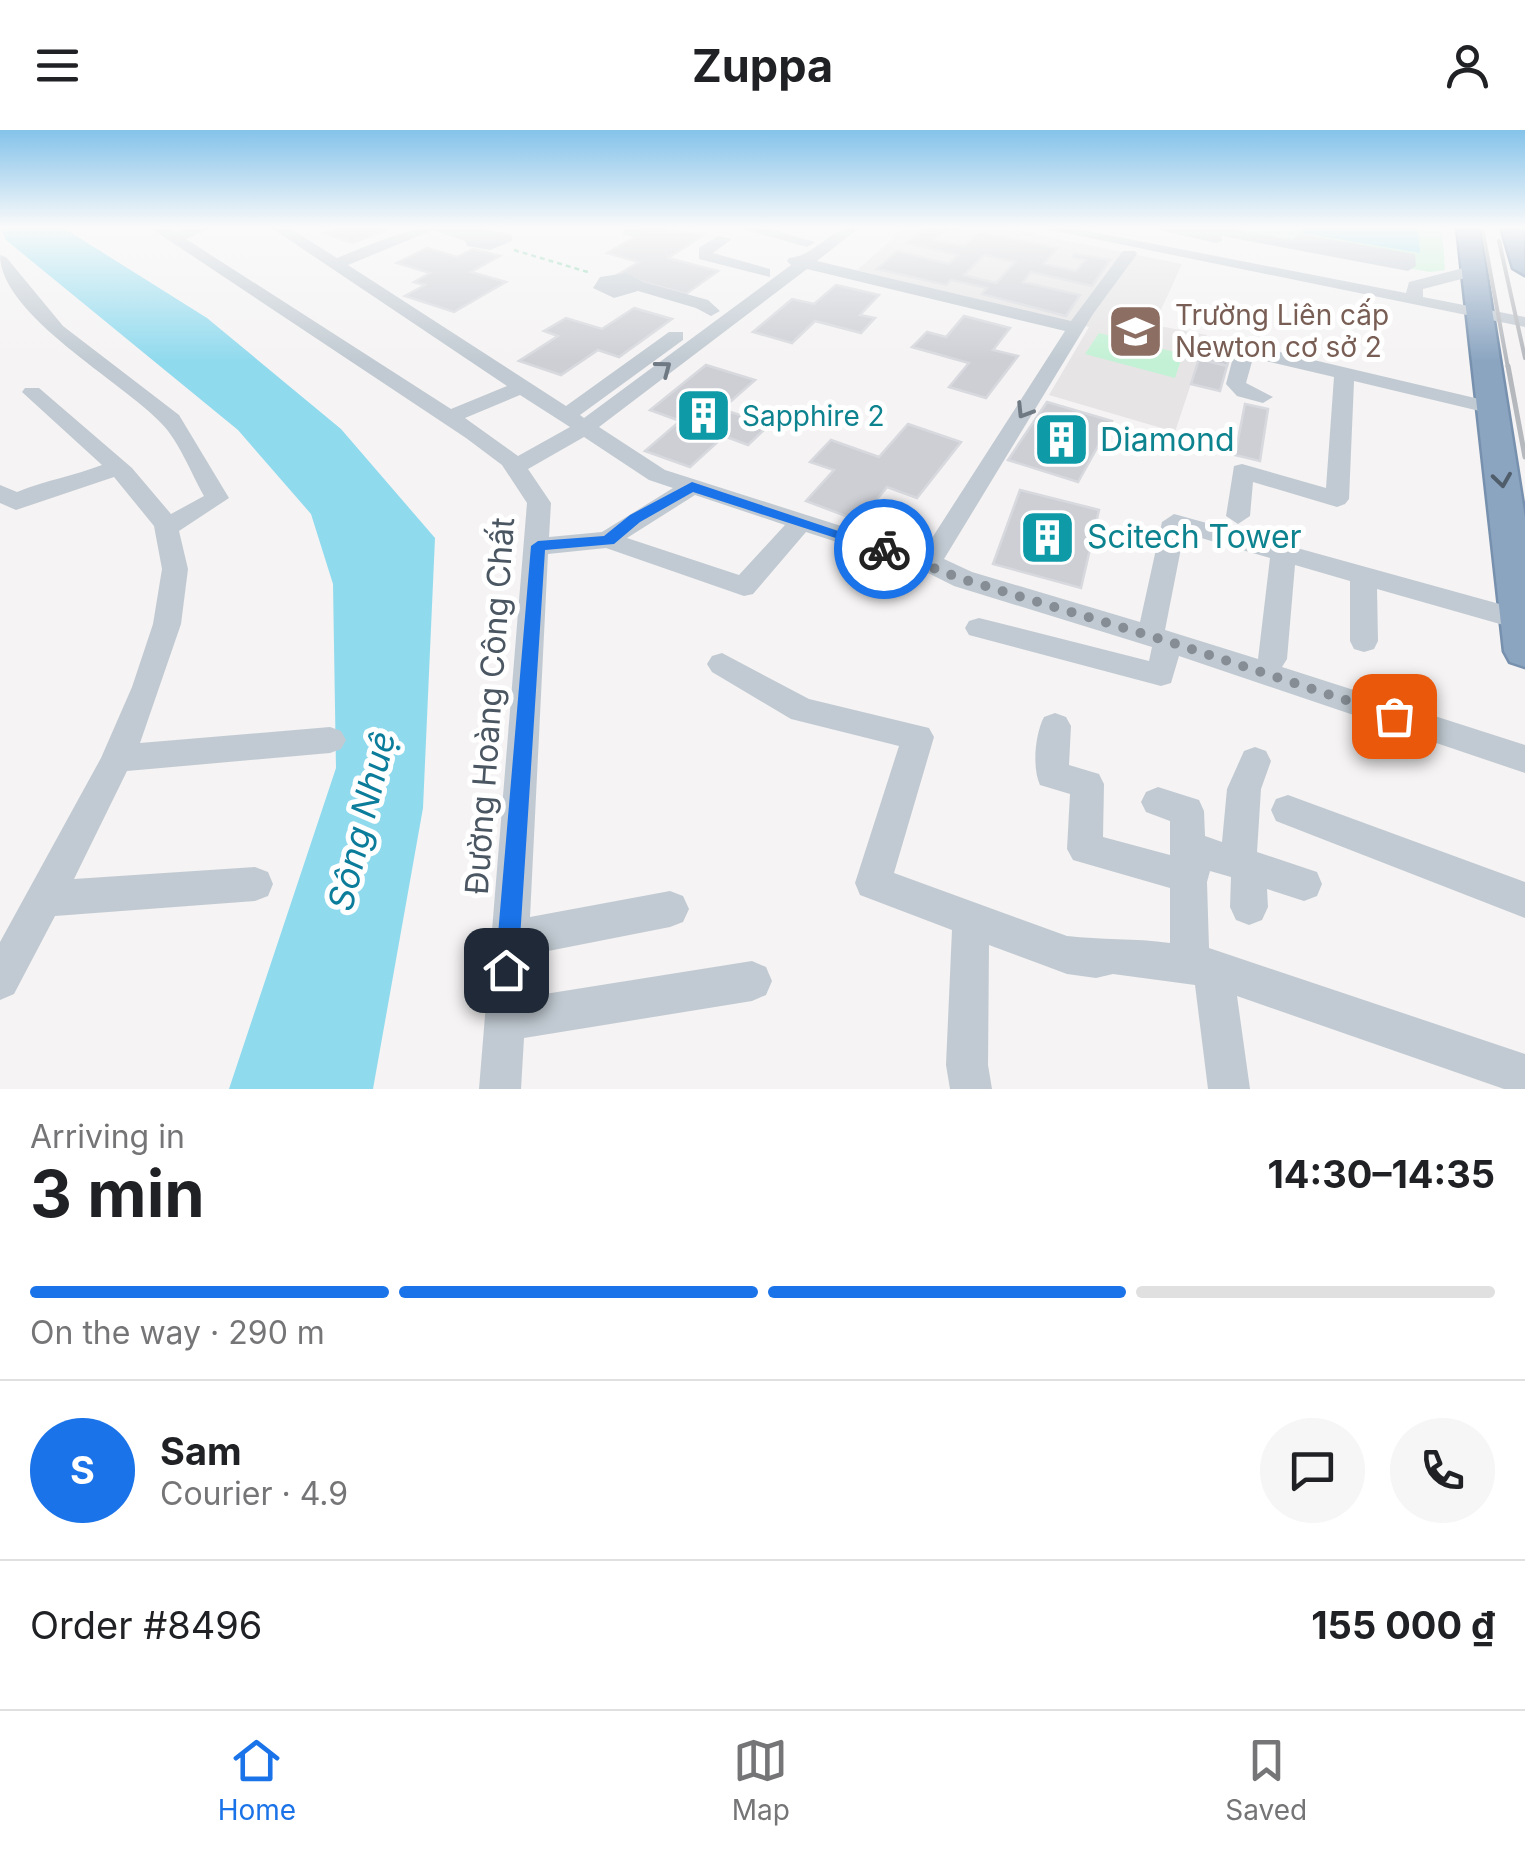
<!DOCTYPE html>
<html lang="en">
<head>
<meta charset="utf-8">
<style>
	:root { --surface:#fff; --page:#f6f6f6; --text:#202124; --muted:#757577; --line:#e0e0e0; --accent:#1a73e8 }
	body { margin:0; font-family:Inter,sans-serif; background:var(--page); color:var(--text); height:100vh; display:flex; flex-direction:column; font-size:38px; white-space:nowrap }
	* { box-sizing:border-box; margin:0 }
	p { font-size:32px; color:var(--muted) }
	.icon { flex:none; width:55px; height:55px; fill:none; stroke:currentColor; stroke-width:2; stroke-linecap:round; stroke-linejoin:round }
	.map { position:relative; height:959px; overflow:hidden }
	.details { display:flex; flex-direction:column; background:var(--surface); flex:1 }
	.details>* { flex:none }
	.pin { position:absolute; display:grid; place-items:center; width:85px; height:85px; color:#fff; margin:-42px; border-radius:20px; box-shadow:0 5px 15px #0006 }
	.courier { position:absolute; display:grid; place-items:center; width:100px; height:100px; margin:-50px; border:8px solid #1a73e8; border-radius:50%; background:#fff; color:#222; box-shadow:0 2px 12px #0007 }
	.headline em { font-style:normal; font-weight:700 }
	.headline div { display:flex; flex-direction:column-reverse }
	.headline { display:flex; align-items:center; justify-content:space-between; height:170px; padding:0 30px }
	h1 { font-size:65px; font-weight:700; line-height:75px }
	.bar { display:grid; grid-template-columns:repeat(4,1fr); gap:15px 10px; align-content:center; height:120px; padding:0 30px }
	.bar i { height:12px; border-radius:8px; background:var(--line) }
	.bar .active { background:var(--accent) }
	.bar p { grid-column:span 4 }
	.line { display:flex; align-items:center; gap:25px; padding:0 30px; border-top:2px solid var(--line) }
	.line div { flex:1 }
	.round { display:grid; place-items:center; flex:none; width:105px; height:105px; border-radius:52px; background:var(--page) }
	header { display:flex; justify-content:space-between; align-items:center; height:130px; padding:0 30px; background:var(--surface); font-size:45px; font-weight:700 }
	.tab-bar { display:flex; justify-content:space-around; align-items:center; height:140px; border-top:2px solid var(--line); background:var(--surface); font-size:28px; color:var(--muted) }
	.tab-bar a { display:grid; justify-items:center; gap:5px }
	.tab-bar .active { color:var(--accent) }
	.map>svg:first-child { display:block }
	.education { fill:#e6e4e5 }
	.green { fill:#c3f1d5 }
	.water { fill:#90daee }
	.building { fill:#cdcfd5; stroke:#d7d9de; stroke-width:2.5; fill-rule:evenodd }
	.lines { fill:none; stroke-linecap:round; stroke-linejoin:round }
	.highway-casing { stroke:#7690ad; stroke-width:5 }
	.path { stroke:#7ad0a6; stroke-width:2.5; stroke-dasharray:5 4; stroke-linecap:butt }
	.minor { fill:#c1cad2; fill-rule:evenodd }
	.highway { fill:#8ba5c1; fill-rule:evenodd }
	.rail-far1 { stroke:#b5b8bd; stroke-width:4 }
	.rail { stroke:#b5b8bd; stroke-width:5 }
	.oneway { stroke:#6e7983 }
	.oneway2 { stroke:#505e6b }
	.route { fill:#1a73e8 }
	.done { stroke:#868d94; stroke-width:10; stroke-dasharray:0 18 }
	.labels { text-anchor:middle; stroke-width:10; stroke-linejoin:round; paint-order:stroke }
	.far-education-label { font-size:28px; fill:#785e54; stroke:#fff; text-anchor:start }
	.far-culture-label { font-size:28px; fill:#0d838f; stroke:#fff; text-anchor:start }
	.culture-label { font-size:32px; fill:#0d838f; stroke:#fff; text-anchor:start }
	.street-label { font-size:32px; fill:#4a5661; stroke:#fff }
	.water-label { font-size:35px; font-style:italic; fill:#0c7c9b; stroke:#fff }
</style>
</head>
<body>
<header><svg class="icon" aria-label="menu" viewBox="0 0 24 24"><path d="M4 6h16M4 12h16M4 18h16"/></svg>Zuppa<svg class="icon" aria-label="person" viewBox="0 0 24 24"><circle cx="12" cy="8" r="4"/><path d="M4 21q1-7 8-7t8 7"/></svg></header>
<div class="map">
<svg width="1525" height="959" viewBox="0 0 1525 959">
	<rect width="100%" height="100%" fill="#f5f3f3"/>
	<!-- education -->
	<path class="education" d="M906,97H999L1182,134L1154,195L1207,205L1175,302L1049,265L1089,197L857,140Z"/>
	<!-- green -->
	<g class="green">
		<path d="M1176,97H1442L1445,140L1430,142Z"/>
		<path d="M1099,203L1183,224L1175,248L1085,224Z"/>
	</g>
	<!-- water -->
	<g class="water">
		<path d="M0,97H62L207,188L341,299L435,408L423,678L373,959H229L336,638L333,454L311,384L238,300L6,110Z"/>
		<path d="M1304,97H1418L1420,123L1303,103Z"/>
	</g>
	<!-- building -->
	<g class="building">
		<path d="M337,97H392L353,113L322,103Z"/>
		<path d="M652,97L704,105L668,128L718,141L686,164L617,145L639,132L607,123Z"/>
		<path d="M924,97L959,99H946L934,110L964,116L979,102L1057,118L1044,134L1076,141L1085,130L1073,127L1075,124L1110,130L1092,156L1031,142L1023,152L1080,165L1066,186L982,164L987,158L951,150L946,155L877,139L897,121L949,134L958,125L906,113ZM984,125L1015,132L996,153L964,145Z"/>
		<path d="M427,118L457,127L473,119L500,126L471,142L506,152L454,182L405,166L425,155L414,152L430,143L397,133Z"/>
		<path d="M836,155L879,165L860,185L875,188L861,203L815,191L792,213L753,202L792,169L814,174Z"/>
		<path d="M634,178L672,189L619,227L598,220L561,245L519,231L558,206L544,201L566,188L602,199Z"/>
		<path d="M964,186L1010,198L993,220L1018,226L986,268L949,257L969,233L912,217L927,202L946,207Z"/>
		<path d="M1205,211L1232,217L1227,236L1199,229Z"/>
		<path d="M1199,229L1227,236L1220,261L1191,254Z"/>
		<path d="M706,235L755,250L722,279L769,295L748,315L724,306L690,337L645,321L680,291L650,280Z"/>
		<path d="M1047,272L1112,291L1078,352L1008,330Z"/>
		<path d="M1245,274L1268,279L1260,331L1235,325Z"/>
		<path d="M908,294L961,312L917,368L887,357L859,391L806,371L834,340L810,332L831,310L879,327Z"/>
		<path d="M1020,360L1099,380L1081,458L993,434Z"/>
	</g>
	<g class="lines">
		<defs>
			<g id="highway">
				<path d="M1457,97H1479L1525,388V537L1510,532L1504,521Z"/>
				<path d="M1501,97H1523L1525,145L1513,138Z"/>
			</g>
		</defs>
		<!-- highway casing -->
		<use href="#highway" class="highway-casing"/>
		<!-- path -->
		<path class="path" d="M514,120L591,143"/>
		<!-- minor -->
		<g class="minor">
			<path d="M149,97H167L176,102L191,97H213L186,109L451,279L507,256L270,97H288L337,128C406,100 435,86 512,105V111L490,120L467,116L465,111L433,100L348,135L566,276L669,202H683V210L580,285L584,288L791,135L787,131L789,128C818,125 828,97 860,97L817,131L1071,191L1123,121H1135L1137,124L1093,184L944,429L972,442L1140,492L1162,392L1174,384L1525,481V499L1521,500L1377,459L1378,511L1374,519L1364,522L1354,519L1350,511V451L1295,435L1287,529L1282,537L1525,615V643L1179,526L1171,553L1161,556L969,505L965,498L969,491L979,488L1149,531L1152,517L954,456L920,439L806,402L753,464L744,466L606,418L548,424L530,787L670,761L683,766L689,779L683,792L670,797L528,825L526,867L752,831L766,837L772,851L766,865L752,871L524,908L521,959H479L527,373L502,335L466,308ZM807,139L1065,201L923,422L665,340L599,297ZM520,265L570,297L518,326L465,288ZM584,307L649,350L673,358L602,402L549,407L551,373L528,339ZM695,365L785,395L739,445L627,408ZM1184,403L1270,428L1258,529L1165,500Z"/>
			<path d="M624,97H652L638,108L623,104Z"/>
			<path d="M737,97H763L815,112L807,117Z"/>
			<path d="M1036,97H1067L1406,163L1409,152L1475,135L1483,140L1481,144L1423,159V167L1525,187V197Z"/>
			<path d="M1146,97H1224L1292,110L1300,104L1415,124L1416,136L1408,141L1222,106V111L1216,113Z"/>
			<path d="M718,106L732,109L713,123L770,139V147L699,129V118Z"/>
			<path d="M0,125L6,127L63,196L179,285L229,368L179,401L188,439L181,494L140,613L330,597L341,601L346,610L341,619L330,623L127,641L74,749L255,737L268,742L273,754L268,766L255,771L55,786L14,864L0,870V812L101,628L132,557L153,494L162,439L154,396L114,347L16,380L0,373V355L17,362C47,350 73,346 102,335L22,262L25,258H39L132,338L171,384L204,366C191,343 179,311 161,293C123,252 0,185 0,125Z"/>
			<path d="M626,143L643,152L708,170L720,181L711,186L696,178L638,161L614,168L593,158L600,147Z"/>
			<path d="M1245,214L1492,272L1503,278L1492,284L1354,251L1349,369L1345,374L1337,377L1253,352L1250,386L1238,394L1226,386L1234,336L1242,334L1326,358L1334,247L1253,228L1246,253L1273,267L1263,273L1237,266L1226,254L1235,220Z"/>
			<path d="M722,523L809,569L929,598L934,607L894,743L1067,806C1101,810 1134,808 1170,813V758L1073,730L1067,719L1070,664L1040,655C1032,638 1035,604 1044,587L1055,583L1066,587L1071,596L1069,635L1099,644L1104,654L1103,707L1170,725V691L1146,682L1141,672L1146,662L1158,657L1199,670L1204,681L1205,706L1222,712L1227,659L1244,621L1255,617L1266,621L1271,631L1261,659L1257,722L1317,742L1322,754L1317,766L1304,771L1267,759L1268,777L1262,790L1249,795L1236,790L1230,777L1231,747L1210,741L1207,752L1209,818L1525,924V959H1504L1237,866L1250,959H1208L1195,855L1113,844L1096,848L1067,844L989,815L988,935L992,959H950L946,935L952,800L860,765L855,753L899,616L791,589L712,542L707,534L712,526Z"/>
			<path d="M1288,665L1525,752V788L1276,691L1271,680L1276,669Z"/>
		</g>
		<!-- highway -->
		<use href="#highway" class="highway"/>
		<!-- rail-far1 -->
		<g class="rail-far1">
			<path d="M1482,97L1508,238"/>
			<path d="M1499,111L1525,228"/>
		</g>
		<!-- rail -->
		<path class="rail" d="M1508,236L1525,327"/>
	</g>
	<!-- one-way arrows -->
	<defs><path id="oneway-chevron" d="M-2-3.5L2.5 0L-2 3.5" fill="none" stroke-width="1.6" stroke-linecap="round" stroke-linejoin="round" transform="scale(2.5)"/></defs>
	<g class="oneway">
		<use href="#oneway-chevron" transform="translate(664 238) rotate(-37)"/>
		<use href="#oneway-chevron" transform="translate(1024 281) rotate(122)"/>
	</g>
	<use class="oneway2" href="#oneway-chevron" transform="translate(1502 350) rotate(82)"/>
	<!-- sky -->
	<linearGradient id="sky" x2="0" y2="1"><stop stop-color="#85c3ea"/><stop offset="0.42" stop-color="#fafafa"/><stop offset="1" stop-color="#fafafa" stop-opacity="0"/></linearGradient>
	<rect width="1525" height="231" fill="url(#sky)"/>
	<!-- route -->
	<path class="route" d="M692,352L892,419L879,422L693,362L640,392L614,414L545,420L518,840L515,848L506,852L498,848L495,840L531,416L538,411L604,406L630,385Z"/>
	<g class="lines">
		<!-- done -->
		<path class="done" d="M884,419L962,449L1167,511L1394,586"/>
	</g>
	<!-- icons -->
	<defs>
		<symbol id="school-square" viewBox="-11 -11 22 22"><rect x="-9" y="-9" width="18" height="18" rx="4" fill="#8d6e63" stroke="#fff"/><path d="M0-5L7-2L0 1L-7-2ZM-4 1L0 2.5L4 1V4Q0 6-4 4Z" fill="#fff"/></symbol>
		<symbol id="building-square" viewBox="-11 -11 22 22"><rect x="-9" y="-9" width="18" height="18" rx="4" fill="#0f9aa8" stroke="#fff"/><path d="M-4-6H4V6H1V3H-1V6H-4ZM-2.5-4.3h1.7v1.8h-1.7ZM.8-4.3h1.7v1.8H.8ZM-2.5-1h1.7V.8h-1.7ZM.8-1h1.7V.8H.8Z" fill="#fff"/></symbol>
	</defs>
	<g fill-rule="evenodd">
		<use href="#school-square" x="1104" y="170" width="63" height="63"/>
		<use href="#building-square" x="672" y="254" width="63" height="63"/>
		<use href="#building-square" x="1030" y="278" width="63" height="63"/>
		<use href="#building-square" x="1016" y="376" width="63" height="63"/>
	</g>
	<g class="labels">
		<!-- far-education labels -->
		<g class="far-education-label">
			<text x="1175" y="195">Trường Liên cấp<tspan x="1175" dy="32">Newton cơ sở 2</tspan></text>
		</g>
		<!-- far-culture labels -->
		<g class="far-culture-label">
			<text x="742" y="296">Sapphire 2</text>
		</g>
		<!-- culture labels -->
		<g class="culture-label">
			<text x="1100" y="321">Diamond</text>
			<text x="1087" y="418">Scitech Tower</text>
		</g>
		<!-- street labels -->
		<g class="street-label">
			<text transform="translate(490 576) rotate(-86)" y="11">Đường Hoàng Công Chất</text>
		</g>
		<!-- water labels -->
		<g class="water-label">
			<text transform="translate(362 691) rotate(-76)" y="12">Sông Nhuệ</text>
		</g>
	</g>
</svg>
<div class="pin" style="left:1394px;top:586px;background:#ea580c"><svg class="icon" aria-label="bag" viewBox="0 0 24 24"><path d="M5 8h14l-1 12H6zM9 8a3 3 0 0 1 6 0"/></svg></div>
<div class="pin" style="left:506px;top:840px;background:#1f2937"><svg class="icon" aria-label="home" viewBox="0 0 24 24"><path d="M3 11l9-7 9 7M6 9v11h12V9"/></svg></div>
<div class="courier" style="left:884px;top:419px"><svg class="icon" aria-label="bike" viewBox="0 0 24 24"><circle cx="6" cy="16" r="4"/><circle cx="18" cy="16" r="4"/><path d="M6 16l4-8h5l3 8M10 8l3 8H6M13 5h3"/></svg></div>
</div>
<section class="details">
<div class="headline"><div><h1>3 min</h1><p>Arriving in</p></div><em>14:30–14:35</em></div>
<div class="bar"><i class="active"></i><i class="active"></i><i class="active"></i><i></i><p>On the way · 290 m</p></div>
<div class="line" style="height:180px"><b class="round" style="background:var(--accent);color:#fff">S</b><div><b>Sam</b><p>Courier · 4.9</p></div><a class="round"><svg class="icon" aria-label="chat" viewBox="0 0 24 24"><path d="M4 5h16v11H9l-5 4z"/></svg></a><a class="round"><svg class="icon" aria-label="phone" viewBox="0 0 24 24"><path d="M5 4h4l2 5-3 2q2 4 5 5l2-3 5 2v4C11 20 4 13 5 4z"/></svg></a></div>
<div class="line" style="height:130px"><div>Order #8496</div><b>155 000 ₫</b></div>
</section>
<nav class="tab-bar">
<a class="active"><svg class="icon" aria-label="home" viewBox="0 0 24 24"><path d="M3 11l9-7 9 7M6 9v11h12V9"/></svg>Home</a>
<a><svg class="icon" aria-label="map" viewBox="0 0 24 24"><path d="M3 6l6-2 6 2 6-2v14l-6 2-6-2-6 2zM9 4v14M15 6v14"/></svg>Map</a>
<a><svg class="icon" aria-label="saved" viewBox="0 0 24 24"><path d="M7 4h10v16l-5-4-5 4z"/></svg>Saved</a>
</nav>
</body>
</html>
